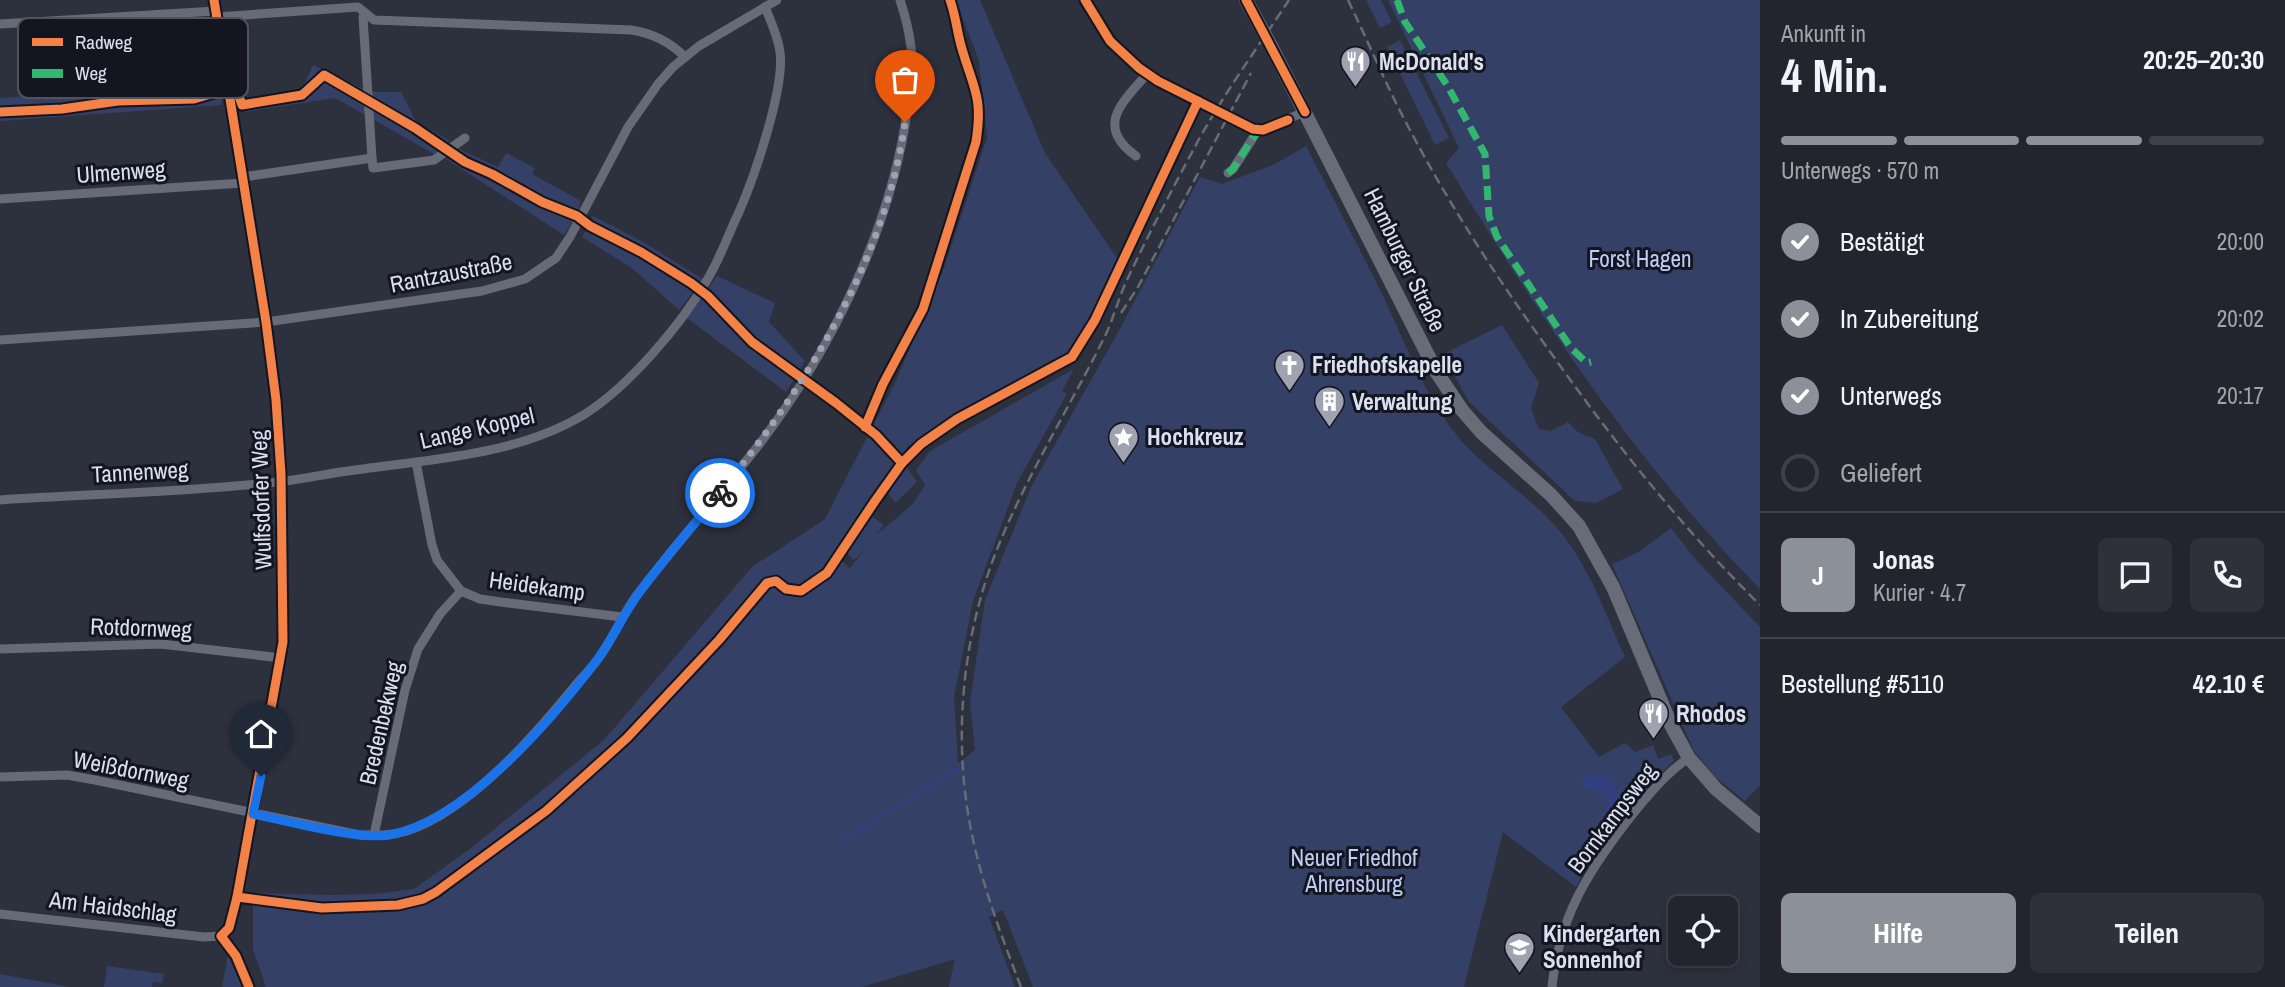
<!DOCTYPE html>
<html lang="de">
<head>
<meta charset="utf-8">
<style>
	:root { --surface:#22242e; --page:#2e303a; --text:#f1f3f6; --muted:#a2a4aa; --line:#3f414a; --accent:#8c9099 }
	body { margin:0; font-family:"Archivo Narrow",sans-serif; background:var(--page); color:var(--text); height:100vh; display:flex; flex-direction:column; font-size:26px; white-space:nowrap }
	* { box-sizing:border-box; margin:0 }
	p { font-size:23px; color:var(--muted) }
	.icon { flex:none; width:38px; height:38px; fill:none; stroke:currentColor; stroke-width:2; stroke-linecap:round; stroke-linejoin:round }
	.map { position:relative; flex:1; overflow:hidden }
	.sheet { display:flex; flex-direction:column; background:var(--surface); width:525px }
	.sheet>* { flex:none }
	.buttons { position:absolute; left:1668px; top:896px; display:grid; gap:14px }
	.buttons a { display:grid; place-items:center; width:70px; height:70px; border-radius:10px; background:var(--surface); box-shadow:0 4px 10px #0003,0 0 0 2px var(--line); font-size:35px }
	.pin { position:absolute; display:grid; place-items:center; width:60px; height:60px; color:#fff; margin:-72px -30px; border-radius:50% 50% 50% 0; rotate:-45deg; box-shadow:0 0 7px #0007 }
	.pin .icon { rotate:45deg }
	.courier { position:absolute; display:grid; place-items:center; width:70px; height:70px; margin:-35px; border:5px solid #1a73e8; border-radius:50%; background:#fff; color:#222; box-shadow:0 2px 9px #0007 }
	.head em { font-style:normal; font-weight:700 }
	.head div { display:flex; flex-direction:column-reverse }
	.head { display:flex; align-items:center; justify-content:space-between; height:119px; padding:0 21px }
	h1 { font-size:46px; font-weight:700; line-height:52px }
	.bar { display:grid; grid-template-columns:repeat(4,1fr); gap:10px 7px; align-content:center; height:84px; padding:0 21px }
	.bar i { height:9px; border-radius:5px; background:var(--line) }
	.bar .active { background:var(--accent) }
	.bar p { grid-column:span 4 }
	.line { display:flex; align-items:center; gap:18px; padding:0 21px; border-top:2px solid var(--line) }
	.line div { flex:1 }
	.round { display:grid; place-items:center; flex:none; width:74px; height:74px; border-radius:10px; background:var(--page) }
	ol { padding:0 21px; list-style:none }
	li { display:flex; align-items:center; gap:21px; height:77px }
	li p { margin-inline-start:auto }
	li .icon { padding:7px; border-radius:50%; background:var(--accent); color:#fff; stroke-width:4 }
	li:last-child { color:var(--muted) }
	li i { width:38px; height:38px; border:4px solid var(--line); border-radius:50% }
	.cta { display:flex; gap:14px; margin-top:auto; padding:14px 21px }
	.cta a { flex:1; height:80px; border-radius:10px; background:var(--accent); color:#fff; font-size:28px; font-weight:700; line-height:80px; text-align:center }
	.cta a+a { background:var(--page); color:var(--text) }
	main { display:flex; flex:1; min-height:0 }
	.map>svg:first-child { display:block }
	.green { fill:#354067 }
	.water { fill:#323f81 }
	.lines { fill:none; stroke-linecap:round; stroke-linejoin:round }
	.stream { stroke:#323f81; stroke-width:2.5 }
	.minor { stroke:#676b77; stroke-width:9 }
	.primary { stroke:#686c79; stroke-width:14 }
	.rail { stroke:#686c76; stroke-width:2.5; stroke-dasharray:10 5; stroke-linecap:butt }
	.minor-bridge { stroke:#676b77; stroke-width:9 }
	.primary-bridge { stroke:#686c79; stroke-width:14 }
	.quiet { stroke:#33b770; stroke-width:7; stroke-dasharray:14 7; stroke-linecap:butt }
	.cycleway-casing { stroke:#131620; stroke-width:13 }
	.cycleway { stroke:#f48246; stroke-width:9 }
	.done { stroke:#9ea2b1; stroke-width:7; stroke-dasharray:0 12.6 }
	.route { stroke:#1a73e8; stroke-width:9 }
	.labels { text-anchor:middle; stroke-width:6; stroke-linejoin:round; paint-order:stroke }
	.poi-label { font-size:23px; font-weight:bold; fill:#dbe0f0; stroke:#131620; text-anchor:start }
	.street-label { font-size:23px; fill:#dbe0f0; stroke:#131620 }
	.park-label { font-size:23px; fill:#c0cdf6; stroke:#131620 }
	.key { fill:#131620; stroke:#4f535e; stroke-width:2 }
	.key-label { font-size:19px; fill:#dbe0f0 }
</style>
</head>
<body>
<main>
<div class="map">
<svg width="1760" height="987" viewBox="0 0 1760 987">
	<rect width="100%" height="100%" fill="#2d303d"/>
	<!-- green -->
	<g class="green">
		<path d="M956,0H980L1045,153L1119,261L1073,358L908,446L849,540L826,571L802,585L810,590L827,578L841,560L850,568L865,549L854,560L846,552L870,515L884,525L876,535L912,505L925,485L916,470L930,451L1074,369L1062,391L1067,394L1017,483L973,601L954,697L958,763L975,750L970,702L985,600L1031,487L1122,325L1200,177L1222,184L1275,164L1306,146C1331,195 1357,243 1381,292C1404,339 1422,391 1455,433C1480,465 1516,486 1545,515C1584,552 1603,608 1625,657L1561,707L1599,757L1625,743L1635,752L1653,745L1658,759L1671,754L1674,760L1605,834L1576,887L1503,832L1464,987H1033L1003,910L989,917L1015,987H949L955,959L862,987H266L253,949V893L331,895L376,894L414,889L471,848L604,740L752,567L825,519L895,383L943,271L987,138L979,61Z"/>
		<path d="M1366,0H1381L1392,22L1380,28Z"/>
		<path d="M1388,0H1760V589C1636,463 1537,313 1446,163L1459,148Z"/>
		<path d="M1400,40L1449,138L1435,145L1387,47Z"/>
		<path d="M313,65L370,92H401L416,122L449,140L444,148L434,154L335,98L244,112V103L301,91Z"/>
		<path d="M220,83L222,105L0,121V98Z"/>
		<path d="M457,148L498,167L506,153L535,168L532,174L581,201L576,217L564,235L446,159Z"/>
		<path d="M593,216L643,242L703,279L679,310L632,268L582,237Z"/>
		<path d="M717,276L775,303L769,322L805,361L786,392L687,318Z"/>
		<path d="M1502,325L1539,383L1531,408L1539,429L1551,431L1568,422L1579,433L1595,439L1623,489L1596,503L1575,501L1469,402L1443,354Z"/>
		<path d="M906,466L917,482L895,503L887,491Z"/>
		<path d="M1671,528L1696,560L1760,627V785L1745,801L1714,776L1694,751L1612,564L1639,552Z"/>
		<path d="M228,955L242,987H222Z"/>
		<path d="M107,966L164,974L162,983L153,982L152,987H104Z"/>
		<path d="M0,974L70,987H0Z"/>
	</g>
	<!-- water -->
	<path class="water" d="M1600,775L1609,777L1619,797L1616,811L1610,814L1606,809L1609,801L1605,793L1584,787L1580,782L1587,777Z"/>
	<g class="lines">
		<!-- stream -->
		<path class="stream" d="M842,840L959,769"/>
		<!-- minor -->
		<g class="minor">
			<path d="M214,0L266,322L276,400L281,474L283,642L237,897L229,928L221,936"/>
			<path d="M1085,0C1094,14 1102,30 1112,43C1137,75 1178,90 1213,108"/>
			<path d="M365,13L363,17L372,158"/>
			<path d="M216,17L358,7L374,20L631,30C652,33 670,42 685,57"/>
			<path d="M0,24L216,11"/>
			<path d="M1237,121L1260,130L1305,112"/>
			<path d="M1136,156C1094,126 1123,102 1147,74"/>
			<path d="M1228,173L1233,169L1258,130"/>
			<path d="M243,177L372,158L373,168L434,160L465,138"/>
			<path d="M0,199L243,183"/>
			<path d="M0,340L266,322L482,291L525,279L556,258L570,237L628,127L658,84L673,67L699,46L777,0"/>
			<path d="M416,462L432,545L437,560L461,591L480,599L501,602L622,617"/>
			<path d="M0,500C92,494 186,492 278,482C306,479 334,472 363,469C436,459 520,454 585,414C629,386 681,325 707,280C720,259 728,235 739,212C754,178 785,88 780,52C778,37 771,21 765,7"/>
			<path d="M0,649L161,644L281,658"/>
			<path d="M0,777L67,775L95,780L360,835C376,835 391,836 407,831C470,810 533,737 574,687C582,677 591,669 598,659C613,639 622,615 637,595C676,543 721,494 761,442C833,347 893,224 908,105C910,86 913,65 911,47C909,31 905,15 900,0"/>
			<path d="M374,835L405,690L418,649L440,614L461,591"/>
			<path d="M0,914L204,937L221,936"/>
			<path d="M221,936L236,956L249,987"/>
			<path d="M1552,987C1555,958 1563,927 1576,900C1594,862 1654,779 1689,758"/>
		</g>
		<!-- primary -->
		<g class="primary">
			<path d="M1246,0L1259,24"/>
			<path d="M1271,46L1437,373L1462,410L1481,432L1551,495L1579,526L1613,587L1671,725L1689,758L1716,789L1760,826"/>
		</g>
		<!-- rail -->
		<g class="rail">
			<path d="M1348,0C1364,33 1379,68 1395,101C1439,189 1493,273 1551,353C1614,442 1682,528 1760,605"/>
			<path d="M1121,313L1138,287L1251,73"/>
			<path d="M1021,987C1003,940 985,893 974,844C951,744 961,636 1000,542C1029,472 1069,408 1103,340C1113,321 1118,299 1127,280C1149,233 1174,186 1198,141C1225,92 1258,47 1289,0"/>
		</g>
		<!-- minor-bridge -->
		<path class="minor-bridge" d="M1213,108L1237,121"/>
		<!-- primary-bridge -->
		<path class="primary-bridge" d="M1259,24L1271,46"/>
		<!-- quiet -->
		<g class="quiet">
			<path d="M1397,0L1405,22L1447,85L1485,154L1489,216L1497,237L1571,348L1587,363L1591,362"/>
			<path d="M1228,173L1233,169L1258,130"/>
		</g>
		<defs>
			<g id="cycleway">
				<path d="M214,0L266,322L276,400L281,474L283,642L237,897L229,928L221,936L236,956L249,987"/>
				<path d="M1085,0L1110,41L1139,68L1158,81L1253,129L1263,130L1288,120"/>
				<path d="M1246,0L1305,112"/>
				<path d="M236,88L242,105L302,95L324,75L415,128L465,162L492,174L542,202L577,216L590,226L641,252L691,283L708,296L752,342L836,403L876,435L902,463"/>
				<path d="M0,112L62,109L118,101L194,99L221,91"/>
				<path d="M865,427L883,384L923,309L976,142C983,97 974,90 962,49C957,33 956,16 950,0"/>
				<path d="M237,897L322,908L398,905L423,899L436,892L546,811L627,738L719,640L767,583L776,581L786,589L801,591L827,573L875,501L902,463L921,444L957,419L1072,357L1095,320L1198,101"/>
			</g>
		</defs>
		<!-- cycleway casing -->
		<use href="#cycleway" class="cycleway-casing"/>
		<!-- cycleway -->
		<use href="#cycleway" class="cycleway"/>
	</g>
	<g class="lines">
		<!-- done -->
		<path class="done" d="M720,493C805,387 886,260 905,122"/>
		<!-- route -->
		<path class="route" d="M261,776L253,814C288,821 357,840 389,835C465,822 552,719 597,660C612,640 622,617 636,597C662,561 692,527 720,493"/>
	</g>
	<!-- icons -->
	<defs>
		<symbol id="restaurant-pin" viewBox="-11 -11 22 30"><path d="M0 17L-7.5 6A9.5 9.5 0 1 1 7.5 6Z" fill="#9ea2b1" stroke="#131620"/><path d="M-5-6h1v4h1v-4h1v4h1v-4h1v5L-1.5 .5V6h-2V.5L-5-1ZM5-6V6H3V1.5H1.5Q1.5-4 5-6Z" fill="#fff"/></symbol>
		<symbol id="church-pin" viewBox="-11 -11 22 30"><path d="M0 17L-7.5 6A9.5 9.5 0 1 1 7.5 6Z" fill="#9ea2b1" stroke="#131620"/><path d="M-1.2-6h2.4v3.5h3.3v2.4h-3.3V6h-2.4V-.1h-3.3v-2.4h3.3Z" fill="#fff"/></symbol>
		<symbol id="building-pin" viewBox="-11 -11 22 30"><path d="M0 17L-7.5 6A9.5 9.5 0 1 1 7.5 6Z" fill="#9ea2b1" stroke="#131620"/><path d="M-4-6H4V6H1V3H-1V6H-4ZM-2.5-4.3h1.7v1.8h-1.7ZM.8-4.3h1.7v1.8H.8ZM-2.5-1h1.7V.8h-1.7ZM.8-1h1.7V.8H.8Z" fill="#fff"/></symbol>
		<symbol id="sight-pin" viewBox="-11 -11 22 30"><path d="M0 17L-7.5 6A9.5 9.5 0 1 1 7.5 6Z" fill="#9ea2b1" stroke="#131620"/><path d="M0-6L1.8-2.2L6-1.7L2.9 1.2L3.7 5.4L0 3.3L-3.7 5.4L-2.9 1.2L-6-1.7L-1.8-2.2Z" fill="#fff"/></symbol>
		<symbol id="school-pin" viewBox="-11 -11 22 30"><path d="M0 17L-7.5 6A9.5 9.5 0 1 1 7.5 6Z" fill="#9ea2b1" stroke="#131620"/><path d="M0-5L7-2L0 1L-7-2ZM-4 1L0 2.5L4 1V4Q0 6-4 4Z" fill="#fff"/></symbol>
	</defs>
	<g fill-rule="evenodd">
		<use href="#restaurant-pin" x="1338" y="44" width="35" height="47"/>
		<use href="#church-pin" x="1272" y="348" width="35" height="47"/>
		<use href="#building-pin" x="1312" y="384" width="35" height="47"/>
		<use href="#sight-pin" x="1106" y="420" width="35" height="47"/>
		<use href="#restaurant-pin" x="1636" y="696" width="35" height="47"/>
		<use href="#school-pin" x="1502" y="930" width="35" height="47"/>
	</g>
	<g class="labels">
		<!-- poi labels -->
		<g class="poi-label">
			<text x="1379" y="70">McDonald's</text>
			<text x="1312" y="373">Friedhofskapelle</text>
			<text x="1352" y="410">Verwaltung</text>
			<text x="1147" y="445">Hochkreuz</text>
			<text x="1676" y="722">Rhodos</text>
			<text x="1543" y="942">Kindergarten<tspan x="1543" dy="26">Sonnenhof</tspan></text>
		</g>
		<!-- street labels -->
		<g class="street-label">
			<text transform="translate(121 172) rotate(-4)" y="8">Ulmenweg</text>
			<text transform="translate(1405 260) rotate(64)" y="8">Hamburger Straße</text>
			<text transform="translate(451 273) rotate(-11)" y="8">Rantzaustraße</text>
			<text transform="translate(477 428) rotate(-13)" y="8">Lange Koppel</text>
			<text transform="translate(140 472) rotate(-3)" y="8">Tannenweg</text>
			<text transform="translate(261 500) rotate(-92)" y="8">Wulfsdorfer Weg</text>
			<text transform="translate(537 586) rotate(8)" y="8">Heidekamp</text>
			<text transform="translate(141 628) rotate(2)" y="8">Rotdornweg</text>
			<text transform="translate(381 723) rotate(-77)" y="8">Bredenbekweg</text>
			<text transform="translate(131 770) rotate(11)" y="8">Weißdornweg</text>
			<text transform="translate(1612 818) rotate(-53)" y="8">Bornkampsweg</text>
			<text transform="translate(113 907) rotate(7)" y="8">Am Haidschlag</text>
		</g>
		<!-- park labels -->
		<g class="park-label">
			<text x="1640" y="267">Forst Hagen</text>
			<text x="1354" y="866">Neuer Friedhof<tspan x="1354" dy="26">Ahrensburg</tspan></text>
		</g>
	</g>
	<!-- legend -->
	<rect x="18" y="18" width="230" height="80" rx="10" class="key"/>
	<rect x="32" y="38" width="31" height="8" fill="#f48246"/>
	<rect x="32" y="69" width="31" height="9" fill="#33b770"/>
	<g class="key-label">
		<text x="75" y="49">Radweg</text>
		<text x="75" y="80">Weg</text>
	</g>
</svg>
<div class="buttons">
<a><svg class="icon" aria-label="locate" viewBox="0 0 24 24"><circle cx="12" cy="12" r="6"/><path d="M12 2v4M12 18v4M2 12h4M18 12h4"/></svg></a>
</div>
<div class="pin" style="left:905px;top:122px;background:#ea580c"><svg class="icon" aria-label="bag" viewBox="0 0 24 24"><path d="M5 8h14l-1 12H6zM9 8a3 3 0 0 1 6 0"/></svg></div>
<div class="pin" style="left:261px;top:776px;background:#1f2937"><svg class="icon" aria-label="home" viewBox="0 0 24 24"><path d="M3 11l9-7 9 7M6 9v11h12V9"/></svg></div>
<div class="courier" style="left:720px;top:493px"><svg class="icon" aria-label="bike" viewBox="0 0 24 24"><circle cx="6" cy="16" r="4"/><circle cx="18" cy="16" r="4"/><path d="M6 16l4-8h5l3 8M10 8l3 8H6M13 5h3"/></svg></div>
</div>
<section class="sheet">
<div class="head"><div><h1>4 Min.</h1><p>Ankunft in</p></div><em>20:25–20:30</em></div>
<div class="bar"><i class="active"></i><i class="active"></i><i class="active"></i><i></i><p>Unterwegs · 570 m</p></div>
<ol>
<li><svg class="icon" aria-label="check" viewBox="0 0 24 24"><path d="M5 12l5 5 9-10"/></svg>Bestätigt<p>20:00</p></li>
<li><svg class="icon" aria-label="check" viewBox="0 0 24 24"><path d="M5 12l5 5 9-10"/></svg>In Zubereitung<p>20:02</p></li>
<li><svg class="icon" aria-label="check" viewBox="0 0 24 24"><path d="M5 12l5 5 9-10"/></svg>Unterwegs<p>20:17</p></li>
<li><i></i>Geliefert</li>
</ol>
<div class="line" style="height:126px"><b class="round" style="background:var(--accent);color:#fff">J</b><div><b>Jonas</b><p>Kurier · 4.7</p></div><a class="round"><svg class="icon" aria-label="chat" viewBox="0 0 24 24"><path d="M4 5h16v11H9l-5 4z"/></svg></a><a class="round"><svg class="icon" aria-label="phone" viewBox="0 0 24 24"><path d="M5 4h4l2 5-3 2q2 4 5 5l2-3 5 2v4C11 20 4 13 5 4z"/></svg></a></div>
<div class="line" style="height:91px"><div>Bestellung #5110</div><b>42.10 €</b></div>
<div class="cta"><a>Hilfe</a><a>Teilen</a></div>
</section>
</main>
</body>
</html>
